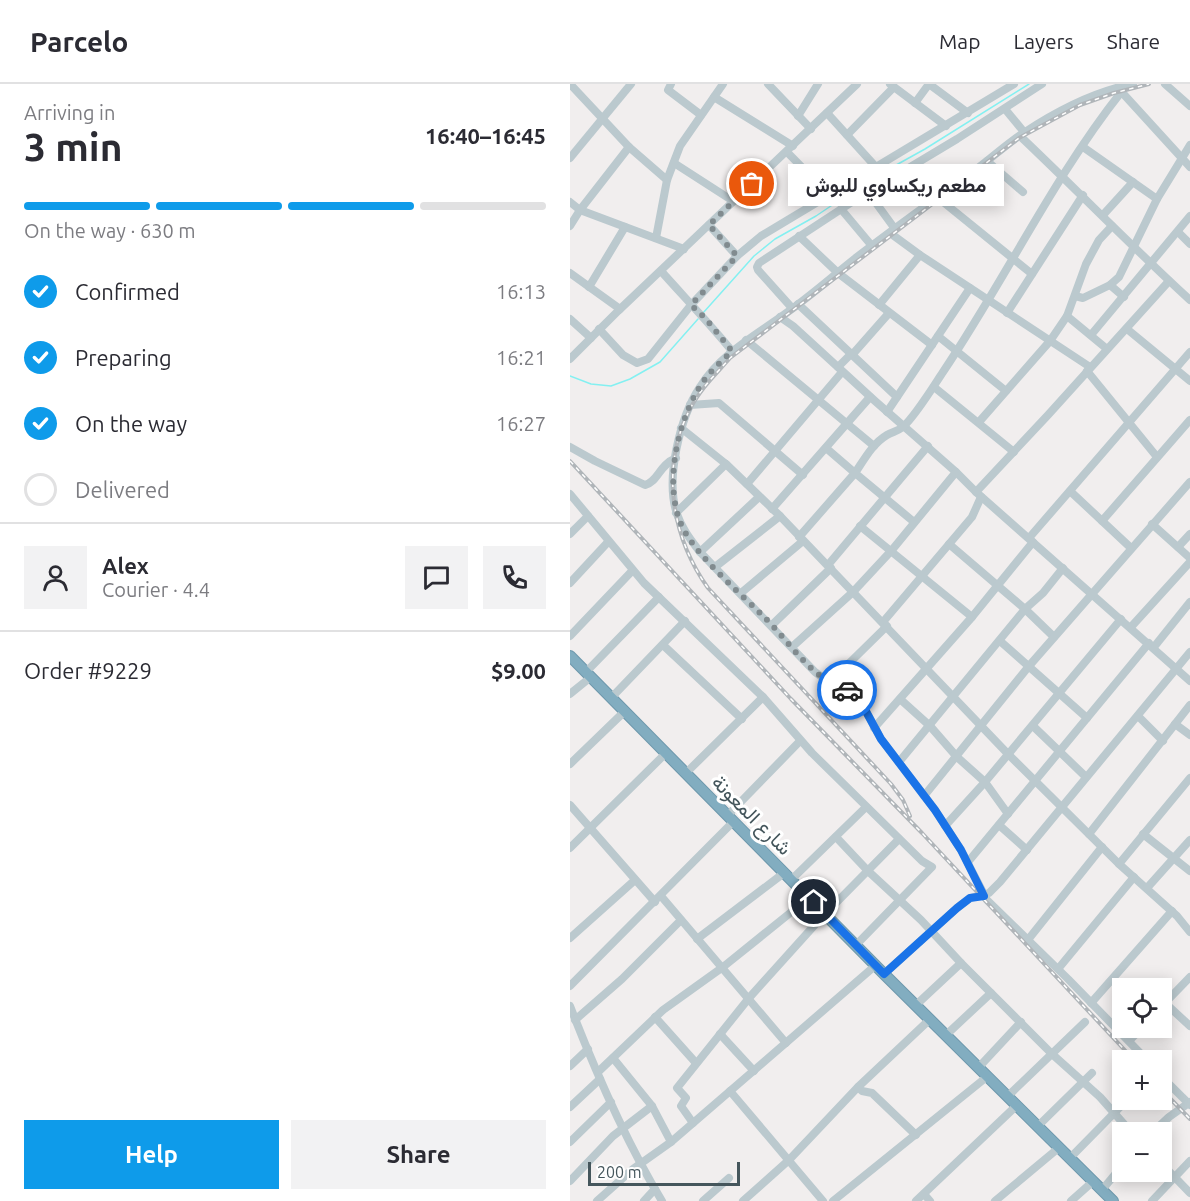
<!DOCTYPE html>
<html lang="en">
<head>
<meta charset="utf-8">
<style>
	:root { --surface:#fff; --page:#f2f2f3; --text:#2b2b33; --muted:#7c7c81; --line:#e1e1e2; --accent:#0e9bea }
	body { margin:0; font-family:Ubuntu,Vazirmatn,sans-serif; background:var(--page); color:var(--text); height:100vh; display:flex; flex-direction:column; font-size:22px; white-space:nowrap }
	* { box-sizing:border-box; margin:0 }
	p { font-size:20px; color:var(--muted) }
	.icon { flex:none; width:33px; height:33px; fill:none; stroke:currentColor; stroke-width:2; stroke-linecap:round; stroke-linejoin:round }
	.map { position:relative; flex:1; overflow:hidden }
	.side { display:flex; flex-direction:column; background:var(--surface); width:570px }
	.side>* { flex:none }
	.controls { position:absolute; left:542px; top:894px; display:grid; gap:12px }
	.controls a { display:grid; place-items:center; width:60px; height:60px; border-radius:0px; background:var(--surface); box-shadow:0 3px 15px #0003; font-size:30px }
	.scale { position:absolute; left:18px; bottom:15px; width:152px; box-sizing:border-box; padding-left:6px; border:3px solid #45565c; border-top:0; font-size:16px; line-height:21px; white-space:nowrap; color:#45565c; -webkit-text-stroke:4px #fff; paint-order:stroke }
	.pin { position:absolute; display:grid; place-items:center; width:51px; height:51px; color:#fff; margin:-26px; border:3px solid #fff; border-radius:50%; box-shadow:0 2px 6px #0007 }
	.courier { position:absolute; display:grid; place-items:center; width:60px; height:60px; margin:-30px; border:4px solid #1a73e8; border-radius:50%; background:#fff; color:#222; box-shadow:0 2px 8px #0007 }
	.bubble { position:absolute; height:42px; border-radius:0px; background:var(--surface); box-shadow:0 3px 15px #0003; font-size:20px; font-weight:700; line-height:42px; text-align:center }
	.headline em { font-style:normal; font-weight:700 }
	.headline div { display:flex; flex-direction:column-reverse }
	.headline { display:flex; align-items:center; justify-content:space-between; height:102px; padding:0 24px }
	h1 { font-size:39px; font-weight:700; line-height:45px }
	.bar { display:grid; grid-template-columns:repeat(4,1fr); gap:9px 6px; align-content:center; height:72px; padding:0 24px }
	.bar i { height:8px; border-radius:4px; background:var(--line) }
	.bar .active { background:var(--accent) }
	.bar p { grid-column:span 4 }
	.line { display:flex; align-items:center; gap:15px; padding:0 24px; border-top:2px solid var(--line) }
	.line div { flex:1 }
	.round { display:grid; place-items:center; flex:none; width:63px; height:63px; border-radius:0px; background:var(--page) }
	ol { padding:0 24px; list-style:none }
	li { display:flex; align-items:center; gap:18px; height:66px }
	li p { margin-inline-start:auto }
	li .icon { padding:6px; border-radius:50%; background:var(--accent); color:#fff; stroke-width:4 }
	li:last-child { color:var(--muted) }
	li i { width:33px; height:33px; border:3px solid var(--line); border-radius:50% }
	.button { display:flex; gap:12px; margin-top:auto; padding:12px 24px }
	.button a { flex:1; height:69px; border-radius:0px; background:var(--accent); color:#fff; font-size:24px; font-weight:700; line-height:69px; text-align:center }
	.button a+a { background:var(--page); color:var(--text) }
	header { display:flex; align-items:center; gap:36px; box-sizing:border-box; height:84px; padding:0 30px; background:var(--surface); border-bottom:2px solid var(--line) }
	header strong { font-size:28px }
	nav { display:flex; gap:33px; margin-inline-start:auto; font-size:21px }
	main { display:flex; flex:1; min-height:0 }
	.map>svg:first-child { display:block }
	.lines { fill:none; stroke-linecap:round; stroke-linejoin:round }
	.stream { stroke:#84f0f1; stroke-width:1.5 }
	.highway-casing { stroke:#6e98ac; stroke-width:12 }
	.minor { stroke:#bbc9ce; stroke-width:8 }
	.highway { stroke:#82adc0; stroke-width:10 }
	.rail-casing { stroke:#b0b5b9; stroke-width:4 }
	.rail { stroke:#fff; stroke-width:1.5; stroke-dasharray:4.5; stroke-linecap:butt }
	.done { stroke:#818b8f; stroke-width:6; stroke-dasharray:0 10.8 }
	.route { stroke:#1a73e8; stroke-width:8 }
	.labels { text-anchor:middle; stroke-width:6; stroke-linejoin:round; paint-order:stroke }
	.street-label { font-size:20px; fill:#45565c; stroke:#fff }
</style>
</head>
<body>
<header>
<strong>Parcelo</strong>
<nav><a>Map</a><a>Layers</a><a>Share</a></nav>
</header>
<main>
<section class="side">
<div class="headline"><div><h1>3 min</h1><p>Arriving in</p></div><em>16:40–16:45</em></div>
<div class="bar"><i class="active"></i><i class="active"></i><i class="active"></i><i></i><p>On the way · 630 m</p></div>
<ol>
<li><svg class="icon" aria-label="check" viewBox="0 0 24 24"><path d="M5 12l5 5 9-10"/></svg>Confirmed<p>16:13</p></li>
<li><svg class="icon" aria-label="check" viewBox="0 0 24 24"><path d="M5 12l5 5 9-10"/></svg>Preparing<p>16:21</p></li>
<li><svg class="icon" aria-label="check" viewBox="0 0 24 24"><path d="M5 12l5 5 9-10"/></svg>On the way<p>16:27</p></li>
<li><i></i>Delivered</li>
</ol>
<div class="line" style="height:108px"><a class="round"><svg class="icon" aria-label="person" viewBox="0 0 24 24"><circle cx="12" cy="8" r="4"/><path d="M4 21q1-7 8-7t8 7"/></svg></a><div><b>Alex</b><p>Courier · 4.4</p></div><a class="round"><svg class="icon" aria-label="chat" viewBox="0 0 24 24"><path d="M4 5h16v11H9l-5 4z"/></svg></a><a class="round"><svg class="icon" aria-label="phone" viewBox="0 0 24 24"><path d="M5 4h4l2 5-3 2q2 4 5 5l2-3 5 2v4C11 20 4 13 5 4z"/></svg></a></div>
<div class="line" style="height:78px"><div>Order #9229</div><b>$9.00</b></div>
<div class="button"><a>Help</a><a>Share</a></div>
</section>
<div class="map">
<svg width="620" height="1117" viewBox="0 0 620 1117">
	<rect width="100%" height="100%" fill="#f1eeee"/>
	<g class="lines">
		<!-- stream -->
		<g class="stream">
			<path d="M133,229L184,172L205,155L246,132L301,95L355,65L459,0"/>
			<path d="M0,292L21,300L41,302L60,295L90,278L128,235"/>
		</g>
		<defs>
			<path id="highway" d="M0,572L314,890L543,1117"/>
		</defs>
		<!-- highway casing -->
		<use href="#highway" class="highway-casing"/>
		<!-- minor -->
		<g class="minor">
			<path d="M0,0L59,63L97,96"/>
			<path d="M101,0L98,6L131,31"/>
			<path d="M198,0L241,45"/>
			<path d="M320,0L376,42"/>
			<path d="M359,0L398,29"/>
			<path d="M563,0C526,7 487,27 455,48C439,58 424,72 408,84C368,113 327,142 287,173C264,191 243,210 219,227C188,250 151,269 130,303C110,333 95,395 107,430C112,445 121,456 130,468L245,588L256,596L282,608L292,620L311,655L365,726L391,766L417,816L498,895L577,976"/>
			<path d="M595,0L620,22"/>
			<path d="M548,4L620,83"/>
			<path d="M144,13L223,62"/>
			<path d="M345,19L359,0"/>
			<path d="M435,25L454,48"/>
			<path d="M257,29L305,82"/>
			<path d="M228,32L248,0"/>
			<path d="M277,51L324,3"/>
			<path d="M450,52C507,106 562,163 620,216"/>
			<path d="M513,63L587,115"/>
			<path d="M217,68L258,110"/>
			<path d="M0,74L61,0"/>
			<path d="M417,77L453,108"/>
			<path d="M104,79L163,117"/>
			<path d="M298,108L325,145"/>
			<path d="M367,113L462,190"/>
			<path d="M0,118L10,126L114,165"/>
			<path d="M271,125L302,162"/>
			<path d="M533,131L563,98"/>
			<path d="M139,141L167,172"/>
			<path d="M0,142L10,126L59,63"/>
			<path d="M608,148L620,160"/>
			<path d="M320,149L350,171L520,283"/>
			<path d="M229,152L268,189L362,261"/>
			<path d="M86,154L97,96L110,62L153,0"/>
			<path d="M91,187C115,214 140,240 162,267"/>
			<path d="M0,189L50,225"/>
			<path d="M540,201L554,213"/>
			<path d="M19,203L55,143"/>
			<path d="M505,212L513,214L540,201L549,193L587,115L620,61"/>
			<path d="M228,220L327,313"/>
			<path d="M309,221L350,171"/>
			<path d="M222,224L188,186L187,183L189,179L282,118L387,55L472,0"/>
			<path d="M437,229L513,111"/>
			<path d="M497,232L537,265"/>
			<path d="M210,233L223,242L305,317L386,388L406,408L620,597"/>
			<path d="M0,235L21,254"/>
			<path d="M29,245L53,271L67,279L78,275L121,221L167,172L191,152L444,0"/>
			<path d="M557,245L620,297"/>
			<path d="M521,251L620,132"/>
			<path d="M368,252L436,307"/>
			<path d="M176,256L304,362"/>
			<path d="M282,271L319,229"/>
			<path d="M0,275L48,227L287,0"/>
			<path d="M268,283L281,270"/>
			<path d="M517,287L587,373"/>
			<path d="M364,303L444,368"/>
			<path d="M120,321L149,319L233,391"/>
			<path d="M317,328L400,204"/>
			<path d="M409,338L480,257L497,232L516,180L529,156L542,142"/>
			<path d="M111,344L156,380L210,432L438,670L549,780L607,832L620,848"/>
			<path d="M0,363L25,377L75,401C88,398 89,381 106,374"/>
			<path d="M177,400L272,288"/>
			<path d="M500,407L561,464"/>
			<path d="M406,408L478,331L599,197"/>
			<path d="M0,410L74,499L193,613L242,669L352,777L362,783L286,861"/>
			<path d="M202,425L300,313"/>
			<path d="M106,429L156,380"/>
			<path d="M532,437L620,336"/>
			<path d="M344,438L285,389C294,376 302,360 317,351C322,348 328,347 333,343C346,331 363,303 373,288C435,196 483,94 552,7"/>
			<path d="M582,440L620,474"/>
			<path d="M290,442L402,533"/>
			<path d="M0,450L18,432"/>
			<path d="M229,453L285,389L256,364"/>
			<path d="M459,454L620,268"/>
			<path d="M379,460L455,525L484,553"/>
			<path d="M608,463L620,450"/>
			<path d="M130,468L189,413"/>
			<path d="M258,481L358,362"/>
			<path d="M145,483L210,432"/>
			<path d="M0,499L38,458"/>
			<path d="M171,509L233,457"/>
			<path d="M313,538L402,433L411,413"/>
			<path d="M202,541L261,484"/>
			<path d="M561,543L620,478"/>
			<path d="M0,552L62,487"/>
			<path d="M430,557L517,634"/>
			<path d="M93,561L172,635"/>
			<path d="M222,563L283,508L322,466L386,388"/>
			<path d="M584,563L620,518"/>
			<path d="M16,588L89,513"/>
			<path d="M260,598L317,542"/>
			<path d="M0,610L16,597"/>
			<path d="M42,613L115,537"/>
			<path d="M330,615L360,642L387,673L415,698L438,730"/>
			<path d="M568,632L593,657"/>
			<path d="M605,640L620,651"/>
			<path d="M463,642L516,693"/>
			<path d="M304,644L402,533L463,458"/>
			<path d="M329,678L455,525L473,509L493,484"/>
			<path d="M0,680L55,627"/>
			<path d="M116,689L193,613"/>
			<path d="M354,712L459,582L620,398"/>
			<path d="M0,721L85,818"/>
			<path d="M158,731L230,657"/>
			<path d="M429,741L457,766"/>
			<path d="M375,742L415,698L551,535"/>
			<path d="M519,750L620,621"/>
			<path d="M573,750L620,787"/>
			<path d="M266,753L298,787L351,836L391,879L482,970L530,1013L561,1048"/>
			<path d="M0,764L92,673"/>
			<path d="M398,778L579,559"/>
			<path d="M549,780L620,694"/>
			<path d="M221,796L296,723"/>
			<path d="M577,804L620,756"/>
			<path d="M91,812L216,959"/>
			<path d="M255,830L329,755"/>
			<path d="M0,854L65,796"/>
			<path d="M127,855L210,792"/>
			<path d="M457,857L532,763"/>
			<path d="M488,885L564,793"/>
			<path d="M314,890L387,824L400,814L419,809L430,798L620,568"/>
			<path d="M0,902L160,741"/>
			<path d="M521,919L602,827"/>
			<path d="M595,919L620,942"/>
			<path d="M346,921L391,879"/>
			<path d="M0,922C26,989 55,1056 92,1117"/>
			<path d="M591,923L620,893"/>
			<path d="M85,933L126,979"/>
			<path d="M5,936L52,895L111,836"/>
			<path d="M150,950L184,987"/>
			<path d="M376,951L421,909"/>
			<path d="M559,957L572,944"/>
			<path d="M43,974L82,1022L101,1058"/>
			<path d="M0,982L18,965"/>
			<path d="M409,983L451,938"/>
			<path d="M28,988L93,926L153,883L235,817"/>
			<path d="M591,992L620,1021"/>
			<path d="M288,1003L292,1007L302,1009L346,1051"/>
			<path d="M160,1007L253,1117"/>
			<path d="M438,1012L515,938"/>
			<path d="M0,1023L30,995"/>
			<path d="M123,1039L111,1022L116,1014L107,1004L179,914L251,834"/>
			<path d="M468,1042L522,989"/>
			<path d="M583,1048L599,1033L620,1018"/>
			<path d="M0,1058L41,1018"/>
			<path d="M500,1074L557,1016"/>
			<path d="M591,1079L620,1109"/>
			<path d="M0,1097L43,1052L82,1022"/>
			<path d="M532,1106L552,1082"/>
			<path d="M354,1110L360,1117"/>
			<path d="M27,1117L63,1085L101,1058L306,881"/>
			<path d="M74,1117L85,1105"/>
			<path d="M133,1117L159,1094"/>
			<path d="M173,1117L219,1076L288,1003L356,939"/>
			<path d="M263,1117L413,996"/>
			<path d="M346,1117L443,1025"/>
			<path d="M425,1117L485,1067"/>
			<path d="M501,1117L519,1101"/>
			<path d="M582,1117L620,1077"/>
		</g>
		<!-- highway -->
		<use href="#highway" class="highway"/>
		<defs>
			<g id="rail">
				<path d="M0,377L221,615L352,749L564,976"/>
				<path d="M340,732L333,716L321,700L138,504C101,452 90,383 120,325C130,305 146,290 160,274L449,54L510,21L544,9L579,0"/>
				<path d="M591,1005L620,1035"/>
			</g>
		</defs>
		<!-- rail casing -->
		<use href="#rail" class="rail-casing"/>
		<!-- rail -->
		<use href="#rail" class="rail"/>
	</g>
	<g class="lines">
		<!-- done -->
		<path class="done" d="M182,100L139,141L167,172L121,221L136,235L162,267C150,279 137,290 129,304C106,342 92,408 115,448C133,478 168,507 193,532C213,551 230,577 253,594C260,599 269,602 277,606"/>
		<!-- route -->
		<path class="route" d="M244,818L314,890L387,824L400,814L414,812L391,766L365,726L311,655L292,620L277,606"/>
	</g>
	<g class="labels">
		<!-- street labels -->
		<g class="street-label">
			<text transform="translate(182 731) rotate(45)" y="7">شارع المعونة</text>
		</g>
	</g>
</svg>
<div class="controls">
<a><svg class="icon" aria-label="locate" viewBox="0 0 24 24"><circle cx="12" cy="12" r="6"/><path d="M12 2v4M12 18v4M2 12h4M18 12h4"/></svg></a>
<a>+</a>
<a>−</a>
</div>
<div class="scale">200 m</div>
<div class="pin" style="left:182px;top:100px;background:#ea580c"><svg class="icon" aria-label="bag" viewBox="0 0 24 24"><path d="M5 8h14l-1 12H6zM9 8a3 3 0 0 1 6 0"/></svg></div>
<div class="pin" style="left:244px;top:818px;background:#1f2937"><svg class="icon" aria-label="home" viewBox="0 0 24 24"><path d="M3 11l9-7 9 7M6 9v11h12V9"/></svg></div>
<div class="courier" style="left:277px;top:606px"><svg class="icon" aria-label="car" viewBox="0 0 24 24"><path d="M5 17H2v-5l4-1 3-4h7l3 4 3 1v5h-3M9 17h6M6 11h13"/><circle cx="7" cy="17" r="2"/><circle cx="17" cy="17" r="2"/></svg></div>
<div class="bubble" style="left:218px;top:80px;width:216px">مطعم ريكساوي للبوش</div>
</div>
</main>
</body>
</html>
